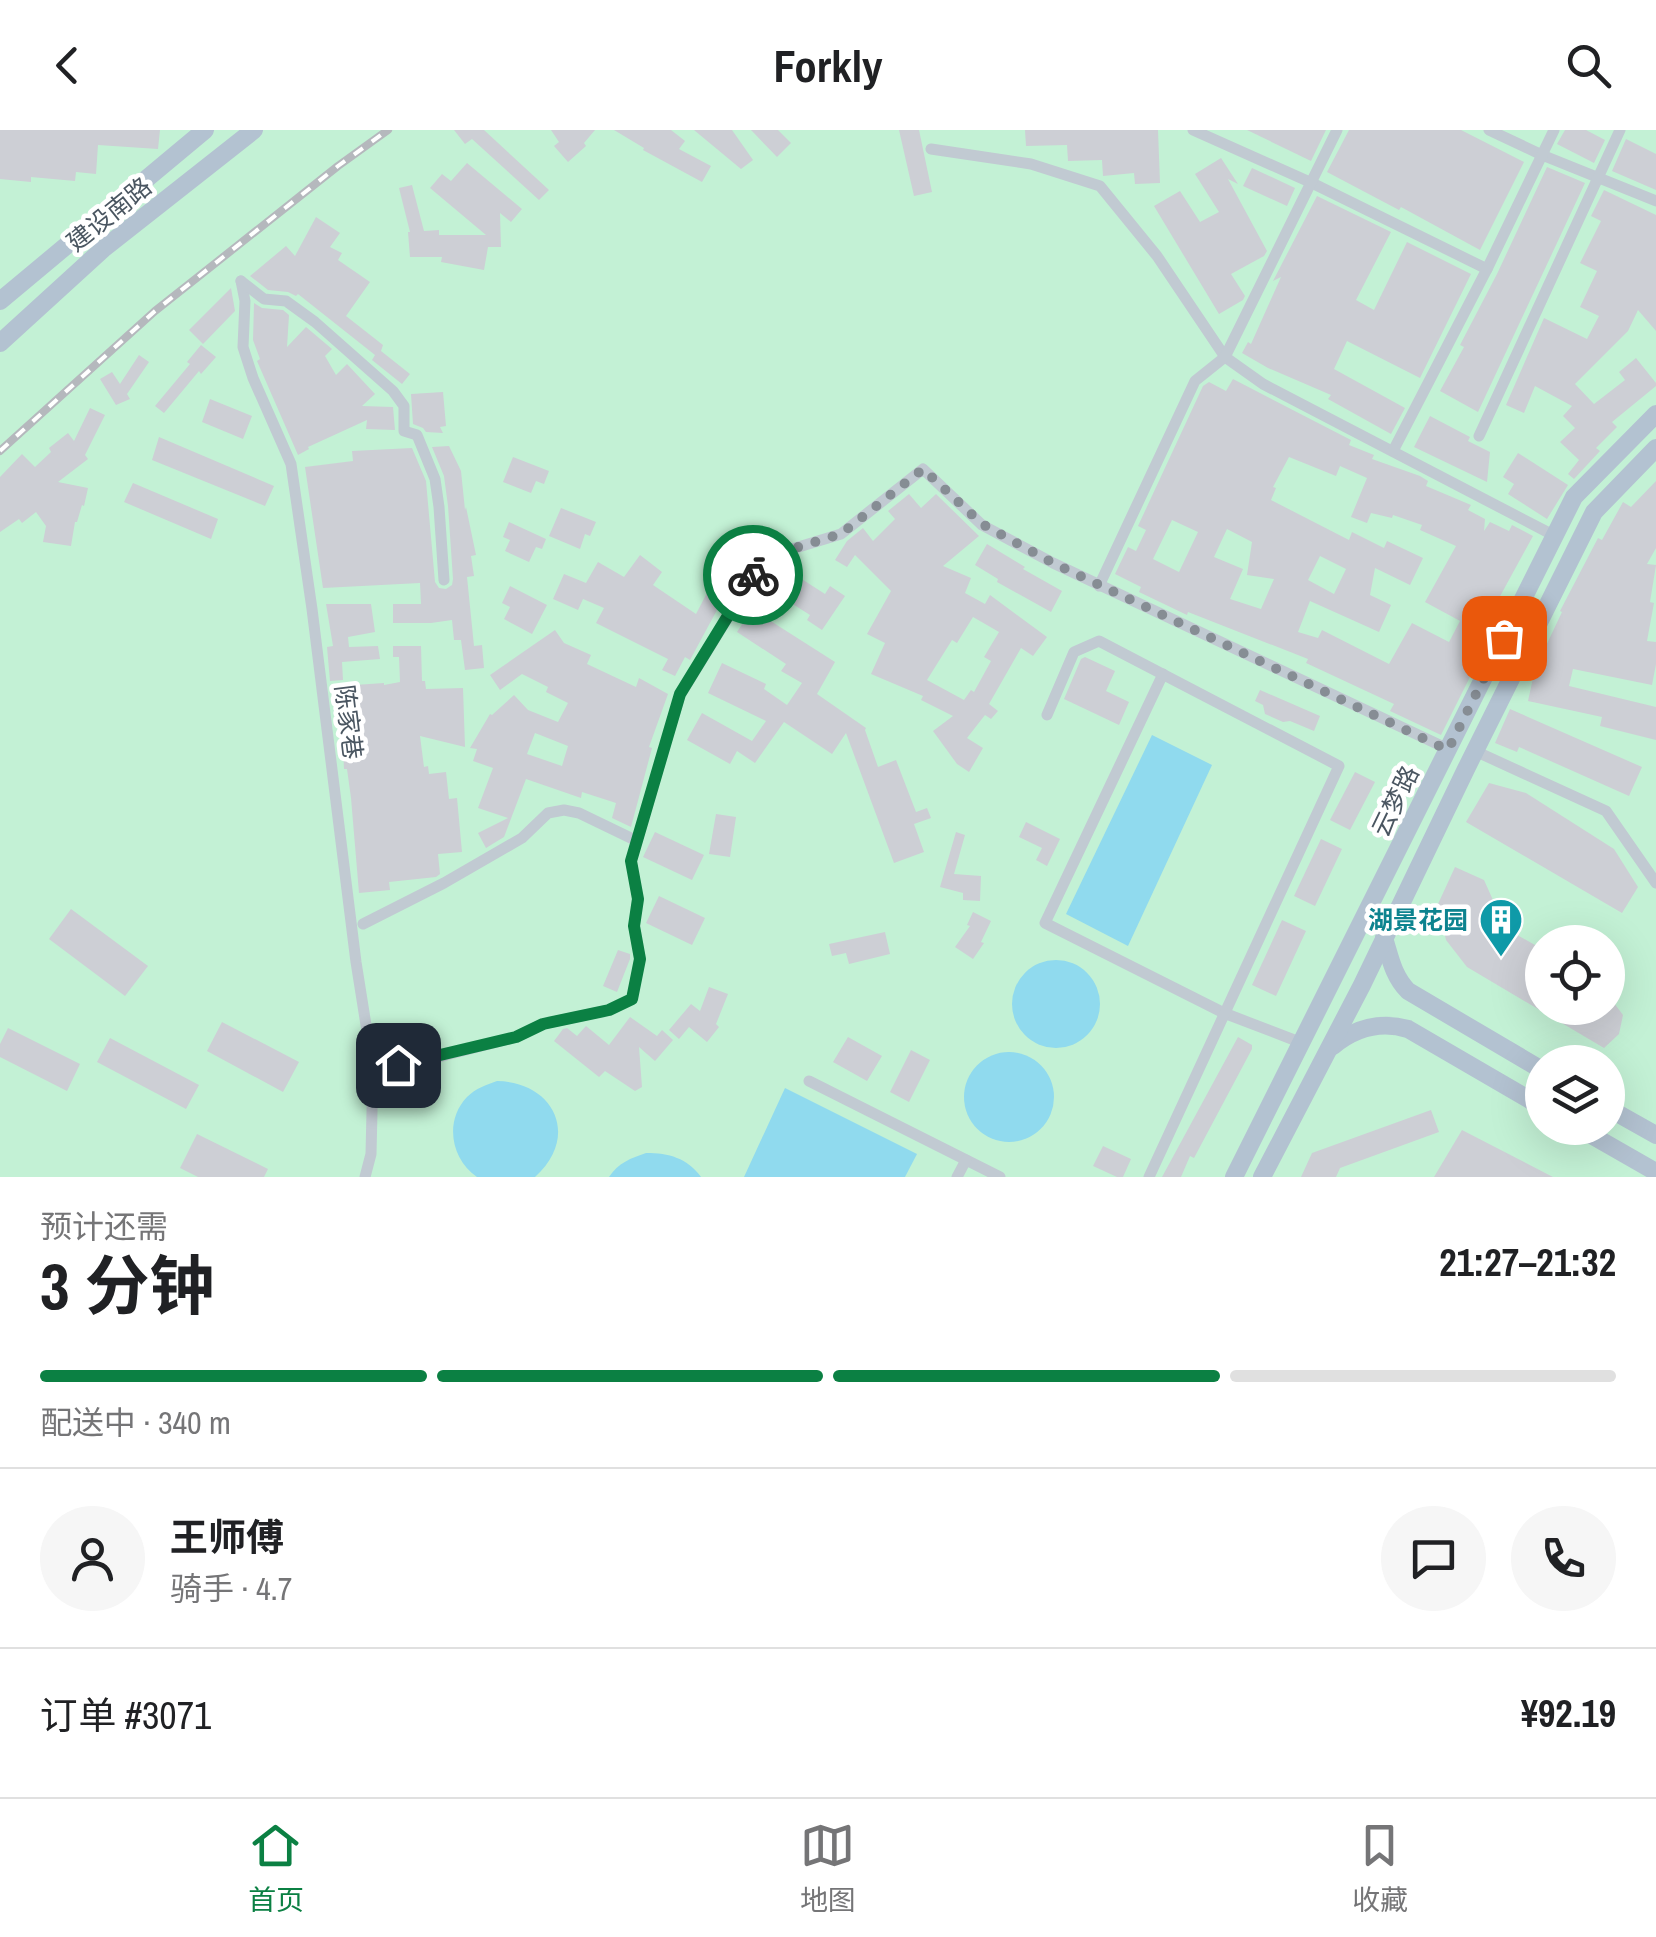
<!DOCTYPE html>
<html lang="zh">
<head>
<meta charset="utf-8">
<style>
	:root { --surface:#fff; --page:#f6f6f6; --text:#202124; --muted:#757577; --line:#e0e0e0; --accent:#0b8043 }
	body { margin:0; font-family:"Archivo Narrow","Noto Sans SC",sans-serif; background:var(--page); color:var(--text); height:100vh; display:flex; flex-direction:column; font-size:38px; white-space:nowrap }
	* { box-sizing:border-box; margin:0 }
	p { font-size:32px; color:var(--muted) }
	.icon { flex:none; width:55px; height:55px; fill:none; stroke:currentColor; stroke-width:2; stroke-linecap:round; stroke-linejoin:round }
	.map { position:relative; height:1047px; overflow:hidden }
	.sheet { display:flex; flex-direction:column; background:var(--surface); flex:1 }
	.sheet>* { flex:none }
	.buttons { position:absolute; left:1525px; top:795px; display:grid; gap:20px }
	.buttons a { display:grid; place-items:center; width:100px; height:100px; border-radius:50%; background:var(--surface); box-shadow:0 10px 40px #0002; font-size:50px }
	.pin { position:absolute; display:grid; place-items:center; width:85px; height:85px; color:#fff; margin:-42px; border-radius:20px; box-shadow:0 5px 15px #0006 }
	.courier { position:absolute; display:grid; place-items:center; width:100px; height:100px; margin:-50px; border:8px solid #0b8043; border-radius:50%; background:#fff; color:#222; box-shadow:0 2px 12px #0007 }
	.headline em { font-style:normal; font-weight:700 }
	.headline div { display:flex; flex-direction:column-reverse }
	.headline { display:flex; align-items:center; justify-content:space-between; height:170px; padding:0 40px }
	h1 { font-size:65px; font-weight:700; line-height:75px }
	.bar { display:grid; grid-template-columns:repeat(4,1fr); gap:15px 10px; align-content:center; height:120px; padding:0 40px }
	.bar i { height:12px; border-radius:8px; background:var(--line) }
	.bar .selected { background:var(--accent) }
	.bar p { grid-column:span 4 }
	.line { display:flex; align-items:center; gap:25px; padding:0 40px; border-top:2px solid var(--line) }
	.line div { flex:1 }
	.round { display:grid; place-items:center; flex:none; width:105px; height:105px; border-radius:52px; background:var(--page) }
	header { display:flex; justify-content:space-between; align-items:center; height:130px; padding:0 40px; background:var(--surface); font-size:45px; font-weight:700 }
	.menu { display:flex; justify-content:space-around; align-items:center; height:140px; border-top:2px solid var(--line); background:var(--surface); font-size:28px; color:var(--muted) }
	.menu a { display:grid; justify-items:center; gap:5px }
	.menu .selected { color:var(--accent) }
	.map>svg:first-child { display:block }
	.green { fill:#c3f1d5; fill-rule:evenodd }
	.water { fill:#90daee }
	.building { fill:#cdcfd5; fill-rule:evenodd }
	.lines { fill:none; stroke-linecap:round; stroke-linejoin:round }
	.street { stroke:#c1cad2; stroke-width:11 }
	.primary { stroke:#b3c2d1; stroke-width:18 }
	.rail-casing { stroke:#b5b8bd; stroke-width:8 }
	.rail { stroke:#fff; stroke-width:4; stroke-dasharray:11; stroke-linecap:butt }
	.done { stroke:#868d94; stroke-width:10; stroke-dasharray:0 18 }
	.route { stroke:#0b8043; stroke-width:12 }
	.labels { text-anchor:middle; stroke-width:9; stroke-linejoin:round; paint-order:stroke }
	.street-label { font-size:25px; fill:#4a5661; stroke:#fff }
	.culture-label { font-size:25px; font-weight:bold; fill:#0d838f; stroke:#fff; text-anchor:end }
</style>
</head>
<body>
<header><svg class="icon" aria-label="back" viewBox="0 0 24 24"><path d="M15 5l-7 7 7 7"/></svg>Forkly<svg class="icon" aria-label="search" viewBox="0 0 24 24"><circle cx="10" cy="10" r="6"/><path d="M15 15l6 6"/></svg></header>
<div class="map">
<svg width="1656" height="1047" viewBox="0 0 1656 1047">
	<rect width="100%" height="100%" fill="#f5f3f3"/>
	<!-- green -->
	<path class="green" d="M0,0H1656V1047H0ZM1542,812H1608V878H1542ZM1542,932H1608V998H1542Z"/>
	<!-- water -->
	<g class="water">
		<path d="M1152,605L1212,635L1128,816L1066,784Z"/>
		<circle cx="1056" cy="874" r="44"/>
		<circle cx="1009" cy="967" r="45"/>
		<path d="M497,951C555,952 580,1007 535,1047H477C451,1029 444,991 467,967C476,958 486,955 497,951Z"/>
		<path d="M785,958L917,1024L905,1047H744Z"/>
		<path d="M646,1023C669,1023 687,1028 701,1047H609C618,1033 631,1028 646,1023Z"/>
	</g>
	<!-- building -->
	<g class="building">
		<path d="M0,0H160L158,19L98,15L96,44L76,42L75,51L31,47V52L0,49Z"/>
		<path d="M454,0H484L549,60L539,70L472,9L465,14Z"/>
		<path d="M551,0H595L584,13L586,16L568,32L554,16L559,12Z"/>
		<path d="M614,0H671L685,11L679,19L711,36L702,52L643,20L644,18Z"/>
		<path d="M694,0H732L753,30L741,39Z"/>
		<path d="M751,0H778L791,13L777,27Z"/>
		<path d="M899,0H919L932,62L914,66Z"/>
		<path d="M1025,0H1158L1160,53L1135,54L1134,43L1103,46L1102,30L1068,31L1067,15L1026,16Z"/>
		<path d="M1247,0H1326L1311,31Z"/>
		<path d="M1349,0H1461L1524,32L1480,120L1401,77L1399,80L1327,42Z"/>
		<path d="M1565,0H1586L1605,10L1594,33L1557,14Z"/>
		<path d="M1626,9L1656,24V60L1612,41Z"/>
		<path d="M1221,28L1238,54L1228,49L1267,121L1264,126L1231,144L1245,166L1243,170L1219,184L1154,76L1180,61L1200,92L1219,82L1195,44Z"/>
		<path d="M467,33L522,79L511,92L500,83L501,117H488L484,140L441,132L442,127H410L408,102H410L399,58L412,55L424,101L439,100V105H486L430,58L442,44L451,51Z"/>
		<path d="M1547,37L1585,53L1478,282L1440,261L1464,217L1460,215L1497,144Z"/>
		<path d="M1252,38L1295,58L1287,76L1243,56Z"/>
		<path d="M1604,60L1656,85V201L1638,180L1628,201L1575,254L1594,274L1625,250L1619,242L1636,228L1656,253V256L1612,292L1617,297L1596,318L1600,321L1574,349L1568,344L1579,330L1560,312L1575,298L1563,286L1572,276L1535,256L1524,283L1506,275L1544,188L1587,209L1599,186L1580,177L1597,141L1580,133L1601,91L1591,86Z"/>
		<path d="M1317,66L1391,102L1356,170L1374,180L1407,112L1471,144L1420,248L1347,211L1334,239L1405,278L1391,304L1328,269L1331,265L1268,238L1242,223L1248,212L1251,214L1281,147L1273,151Z"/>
		<path d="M316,87L340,103L330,117L342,123L338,130L370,152L346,186L383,215L381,221L410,244L402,254L372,230L375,225L298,164L296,166L288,162L268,160L250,146L286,116L295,126Z"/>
		<path d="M231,158L235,181L203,214L189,200Z"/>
		<path d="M254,173L262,178L283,180L289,185L287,217L306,197L332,219L325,226L336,245L347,234L375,264L362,276L393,277L395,300L366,299L367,290L308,317L309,319L298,325L257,231L260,229L253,210Z"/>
		<path d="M201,215L216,227L201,244L199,241L164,283L155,276L190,234L187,232Z"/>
		<path d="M139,225L149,232L127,264L130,269L116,275L100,249L112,242L120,254Z"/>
		<path d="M1233,249L1351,310L1349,315L1374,325L1372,329L1420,346L1428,351L1426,356L1471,375L1468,380L1485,389L1484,401L1490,392L1509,401L1512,395L1533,406L1469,523L1479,529L1441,605L1390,581L1394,574L1306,533L1308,529L1188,482L1187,485L1139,462L1141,457L1115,444L1128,417L1136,421L1146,400L1138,396L1203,256L1209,252L1226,261ZM1289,327L1336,346L1340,336L1367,348L1351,387L1367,393L1371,383L1392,388L1393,385L1422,395L1420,400L1456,416L1425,472L1460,491L1449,512L1412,493L1389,534L1322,500L1318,508L1298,502L1310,471L1379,502L1391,475L1370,465L1375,438L1410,455L1423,428L1387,411L1384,418L1352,402L1349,410L1271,370L1276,358L1273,357ZM1172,390L1198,402L1179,442L1153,429ZM1227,399L1252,412L1247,445L1274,449L1261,479L1230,469L1243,439L1214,427ZM1320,426L1346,439L1334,464L1308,450Z"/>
		<path d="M443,262L446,296L440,297L443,303L426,302L423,298L413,294L411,264Z"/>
		<path d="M210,269L252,286L243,309L202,292Z"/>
		<path d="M90,278L105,285L85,325L88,329L58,352L88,358L84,376L82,375L77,392H75L71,416L43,412L46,396L36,382L22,393L19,389L0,402V347L22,324L35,337L51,322L49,318L68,303L74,311Z"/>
		<path d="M1430,286L1470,307L1468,311L1490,322L1487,352L1414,317Z"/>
		<path d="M159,307L274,356L265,376L152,330Z"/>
		<path d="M449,316L461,341L465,380L466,377L476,425L471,426L474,446L467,447L474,516L482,515L484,538L465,540L461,510H454L452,490L431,493H393V474H421L420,453L323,458L305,337L353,331L352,321L412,318L426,351L435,452L439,458L446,459L452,455L453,449L448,376L444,346L432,317Z"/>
		<path d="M1518,323L1568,355L1547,389L1508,364L1514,354L1503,347Z"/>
		<path d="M513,327L549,341L544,354L536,351L531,363L503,352Z"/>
		<path d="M1656,351V418L1647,434L1656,435L1650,472L1654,473L1647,511L1656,512V534L1652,555L1573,539L1569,556L1656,577V610L1600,596L1602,587L1528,571L1535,539L1562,482L1560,481L1598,408L1602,410L1623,372L1631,377Z"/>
		<path d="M133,353L218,389L211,409L124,372Z"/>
		<path d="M909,364L921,378L936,364L979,406L943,436L971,448L965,463L985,474L990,465L1047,507L1033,526L1021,518L989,574L998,581L991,589L985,585L967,608L983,618L969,642L957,634L933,601L953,586L921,570L923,566L871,544L885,513L867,504L891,461L855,425L847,437L835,430L847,411L863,398L873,411L895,389L888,381ZM973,487L999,502L984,527L991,531L974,562L971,560L964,570L927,550L952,510L957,513Z"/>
		<path d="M561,378L596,392L590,406L585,404L580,419L549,406Z"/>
		<path d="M509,392L546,409L542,419L536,417L529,432L505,421L510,410L503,407Z"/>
		<path d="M987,414L1025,437L1023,439L1062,461L1051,482L997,452L998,449L975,435Z"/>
		<path d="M640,425L662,442L653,455L696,484L709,459L724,467L690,530L685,527L675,546L662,540L668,529L596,493L604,478L583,469L578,480L553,469L564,444L586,453L598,432L624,447Z"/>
		<path d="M783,437L825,464L830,456L845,466L822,500L807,490L810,485L769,459Z"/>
		<path d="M510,456L547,475L532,504L504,489L510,477L502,473Z"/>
		<path d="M326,474H371L375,502L348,507L349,517L378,516L380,529L342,532L343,550L330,551L327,517L333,516Z"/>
		<path d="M752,479L835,532L817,564L866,598L865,600L878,637L896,630L916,682L927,678L931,688L914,694L924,722L894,733L846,603L832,624L784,592L755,633L737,621L730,634L687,610L702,583L752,611L766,591L708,563L722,533L766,554L764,559L787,575L802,553L781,541L786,534L737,502Z"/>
		<path d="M555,500L564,513L591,525L587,534L636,557L639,548L668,564L649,617L652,618L631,697L612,688L616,673L582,662L581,668L526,649L504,707L486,718L478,703L508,688L478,678L493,638L473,631L477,619L470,618L490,584L492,585L514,565L528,580L558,592L568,573L546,562L548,557L522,544L500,560L490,545ZM535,603L568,616L562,636L527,624Z"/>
		<path d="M393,516H421L422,551H425L426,559L463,558L465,617L420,606L424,637L428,636L429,644L446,642L449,669L457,668L462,722L438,724L440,744L436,747L389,752L390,760L359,763L351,668L347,639H344L340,556L384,553V555L400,552L399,527H393Z"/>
		<path d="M1085,527L1115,541L1106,561L1129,572L1119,595L1064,569L1081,529Z"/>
		<path d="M1260,560L1320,586L1314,601L1290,591L1283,592L1265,584L1263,575L1255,571Z"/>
		<path d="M1510,579L1642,637L1629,666L1519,617L1517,622L1495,613Z"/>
		<path d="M1355,642L1375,652L1350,700L1330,690Z"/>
		<path d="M1489,653L1526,663L1614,719L1638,757L1622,783L1466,692Z"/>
		<path d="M716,684L736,687L730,727L709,724Z"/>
		<path d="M1026,692L1060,709L1047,736L1036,730L1042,718L1019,707Z"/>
		<path d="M655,702L704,725L692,750L643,727Z"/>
		<path d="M956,702L965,705L954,744L981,746L980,771L963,770V763L940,757Z"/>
		<path d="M1321,709L1342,719L1315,776L1294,766Z"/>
		<path d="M1455,737L1484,750L1493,770L1489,789L1542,819V878H1608V865L1623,885L1619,904L1604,918L1467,837L1446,810L1438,774Z"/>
		<path d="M659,766L705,788L692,815L646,793Z"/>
		<path d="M71,779L148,836L125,866L49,809Z"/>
		<path d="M973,782L991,791L981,812L984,813L973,829L955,817L970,796L967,795Z"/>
		<path d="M1282,790L1306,801L1276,866L1252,855Z"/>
		<path d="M885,802L890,824L849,834L846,823L832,826L829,814Z"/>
		<path d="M618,820L630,824V829L617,862L603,856Z"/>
		<path d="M709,857L728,864L716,894L719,897L707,912L689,897L679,909L669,900L691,874L700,881Z"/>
		<path d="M630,887L657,906L662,900L673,910L655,931L639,917L642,957L635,961L605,941L599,947L554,911L563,899L567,898L577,906L586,896L609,915Z"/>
		<path d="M222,892L299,932L283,962L207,921Z"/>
		<path d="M8,898L80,934L67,961L0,927V914Z"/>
		<path d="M848,907L882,926L867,951L833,932Z"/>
		<path d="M1238,907L1252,915V919L1194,1028L1190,1026L1181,1047H1162Z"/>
		<path d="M110,908L199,955L186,979L97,932Z"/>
		<path d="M911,920L930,930L909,972L890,962Z"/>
		<path d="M1431,980L1439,1002L1340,1038L1336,1047H1301L1312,1023Z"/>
		<path d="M1462,1000L1553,1047H1434Z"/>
		<path d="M197,1004L268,1039L264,1047H198L180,1038Z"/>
		<path d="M1103,1016L1131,1029L1123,1047H1117L1093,1036Z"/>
	</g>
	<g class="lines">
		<!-- street -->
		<g class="street">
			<path d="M1193,0L1312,53L1487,139"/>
			<path d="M1489,0L1542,25L1656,71"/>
			<path d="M931,19L1031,34L1100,56L1157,126L1225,227L1263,254L1555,406"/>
			<path d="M241,151L245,171L243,217L253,248L291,334L312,479L356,832L373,939L371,1024L365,1047"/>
			<path d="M241,151L264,169L286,171L315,192L393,261L404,276V301L417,305L435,349L439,377L444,450"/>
			<path d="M1479,306L1620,0"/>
			<path d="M1393,321L1487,139L1554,0"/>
			<path d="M1099,456L1195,251L1225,227L1337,0"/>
			<path d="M1163,544L1045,793L1224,883L1302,913"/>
			<path d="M1047,585L1074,522L1099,511L1339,636L1149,1047"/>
			<path d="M1475,621L1606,681L1656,753"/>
			<path d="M363,794L444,753L522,708L548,683L564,680L579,683L637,711"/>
			<path d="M373,939L423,931L516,907L543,894L609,880L632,869L640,829L634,796L638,769L631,731L680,565L759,437L792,419L841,404L923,339L982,395L1053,433L1448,619"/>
			<path d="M809,951L1000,1047"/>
			<path d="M957,1047L966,1030"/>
		</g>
		<!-- primary -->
		<g class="primary">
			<path d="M0,171L205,0"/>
			<path d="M0,213L103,119L254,0"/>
			<path d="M1384,808C1390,827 1393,846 1408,861L1542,940"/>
			<path d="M1333,916C1355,898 1381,891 1408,899L1542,977"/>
			<path d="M1608,978L1656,1005"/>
			<path d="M1579,998L1656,1042"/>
			<path d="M1234,1047L1574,367L1656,284"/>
			<path d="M1262,1047L1362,855L1466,639L1594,382L1656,318"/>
		</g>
		<defs>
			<path id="rail" d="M0,321L155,181L338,36L388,0"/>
		</defs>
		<!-- rail casing -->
		<use href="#rail" class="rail-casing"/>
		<!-- rail -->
		<use href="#rail" class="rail"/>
	</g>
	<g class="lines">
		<!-- done -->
		<path class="done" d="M753,445L759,437L792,419L841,404L923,339L982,394L1053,433L1448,620L1504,508"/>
		<!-- route -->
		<path class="route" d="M398,935L516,907L543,894L609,880L632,869L640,829L634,796L638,769L631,731L680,564L753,445"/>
	</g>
	<!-- icons -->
	<defs>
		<symbol id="building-pin" viewBox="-11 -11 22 30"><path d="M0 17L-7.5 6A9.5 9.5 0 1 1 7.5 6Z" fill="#0f9aa8" stroke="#fff"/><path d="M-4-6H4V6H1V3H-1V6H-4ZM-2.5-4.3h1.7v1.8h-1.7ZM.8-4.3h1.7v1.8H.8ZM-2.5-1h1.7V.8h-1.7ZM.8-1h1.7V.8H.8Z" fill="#fff"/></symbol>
	</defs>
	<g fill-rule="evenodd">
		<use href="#building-pin" x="1476" y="765" width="50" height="68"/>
	</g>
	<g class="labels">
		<!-- street labels -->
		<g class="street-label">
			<text transform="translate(109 84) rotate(-39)" y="9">建设南路</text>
			<text transform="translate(349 592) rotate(83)" y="9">陈家巷</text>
			<text transform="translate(1395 671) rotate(-64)" y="9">云梦路</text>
		</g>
		<!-- culture labels -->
		<g class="culture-label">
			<text x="1468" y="799">湖景花园</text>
		</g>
	</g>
</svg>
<div class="buttons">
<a><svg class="icon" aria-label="locate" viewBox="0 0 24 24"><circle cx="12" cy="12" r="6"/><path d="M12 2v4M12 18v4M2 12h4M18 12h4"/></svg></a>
<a><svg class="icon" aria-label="layers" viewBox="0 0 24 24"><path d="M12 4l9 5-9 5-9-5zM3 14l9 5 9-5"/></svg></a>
</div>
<div class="pin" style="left:1504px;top:508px;background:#ea580c"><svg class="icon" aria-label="bag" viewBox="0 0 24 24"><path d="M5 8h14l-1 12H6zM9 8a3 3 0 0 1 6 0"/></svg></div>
<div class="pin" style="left:398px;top:935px;background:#1f2937"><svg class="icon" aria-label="home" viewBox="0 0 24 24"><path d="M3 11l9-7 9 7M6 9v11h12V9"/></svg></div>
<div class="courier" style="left:753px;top:445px"><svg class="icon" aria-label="bike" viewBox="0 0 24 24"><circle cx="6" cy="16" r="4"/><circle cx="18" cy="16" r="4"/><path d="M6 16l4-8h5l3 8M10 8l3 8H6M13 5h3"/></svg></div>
</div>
<section class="sheet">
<div class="headline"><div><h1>3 分钟</h1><p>预计还需</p></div><em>21:27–21:32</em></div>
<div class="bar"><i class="selected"></i><i class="selected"></i><i class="selected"></i><i></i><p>配送中 · 340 m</p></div>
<div class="line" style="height:180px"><a class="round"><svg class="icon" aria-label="person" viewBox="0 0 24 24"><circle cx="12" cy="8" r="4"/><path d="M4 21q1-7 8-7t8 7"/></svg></a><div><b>王师傅</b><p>骑手 · 4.7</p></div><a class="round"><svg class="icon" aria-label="chat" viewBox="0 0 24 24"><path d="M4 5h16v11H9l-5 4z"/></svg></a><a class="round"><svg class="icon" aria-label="phone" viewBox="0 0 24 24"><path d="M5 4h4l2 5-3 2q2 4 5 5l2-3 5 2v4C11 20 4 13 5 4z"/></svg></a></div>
<div class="line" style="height:130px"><div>订单 #3071</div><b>¥92.19</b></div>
</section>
<nav class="menu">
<a class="selected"><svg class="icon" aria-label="home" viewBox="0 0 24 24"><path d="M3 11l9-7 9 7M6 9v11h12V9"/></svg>首页</a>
<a><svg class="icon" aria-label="map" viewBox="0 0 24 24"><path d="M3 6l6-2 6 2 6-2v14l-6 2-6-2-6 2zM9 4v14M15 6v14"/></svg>地图</a>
<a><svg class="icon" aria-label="saved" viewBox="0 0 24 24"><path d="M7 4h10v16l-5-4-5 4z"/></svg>收藏</a>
</nav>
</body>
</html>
